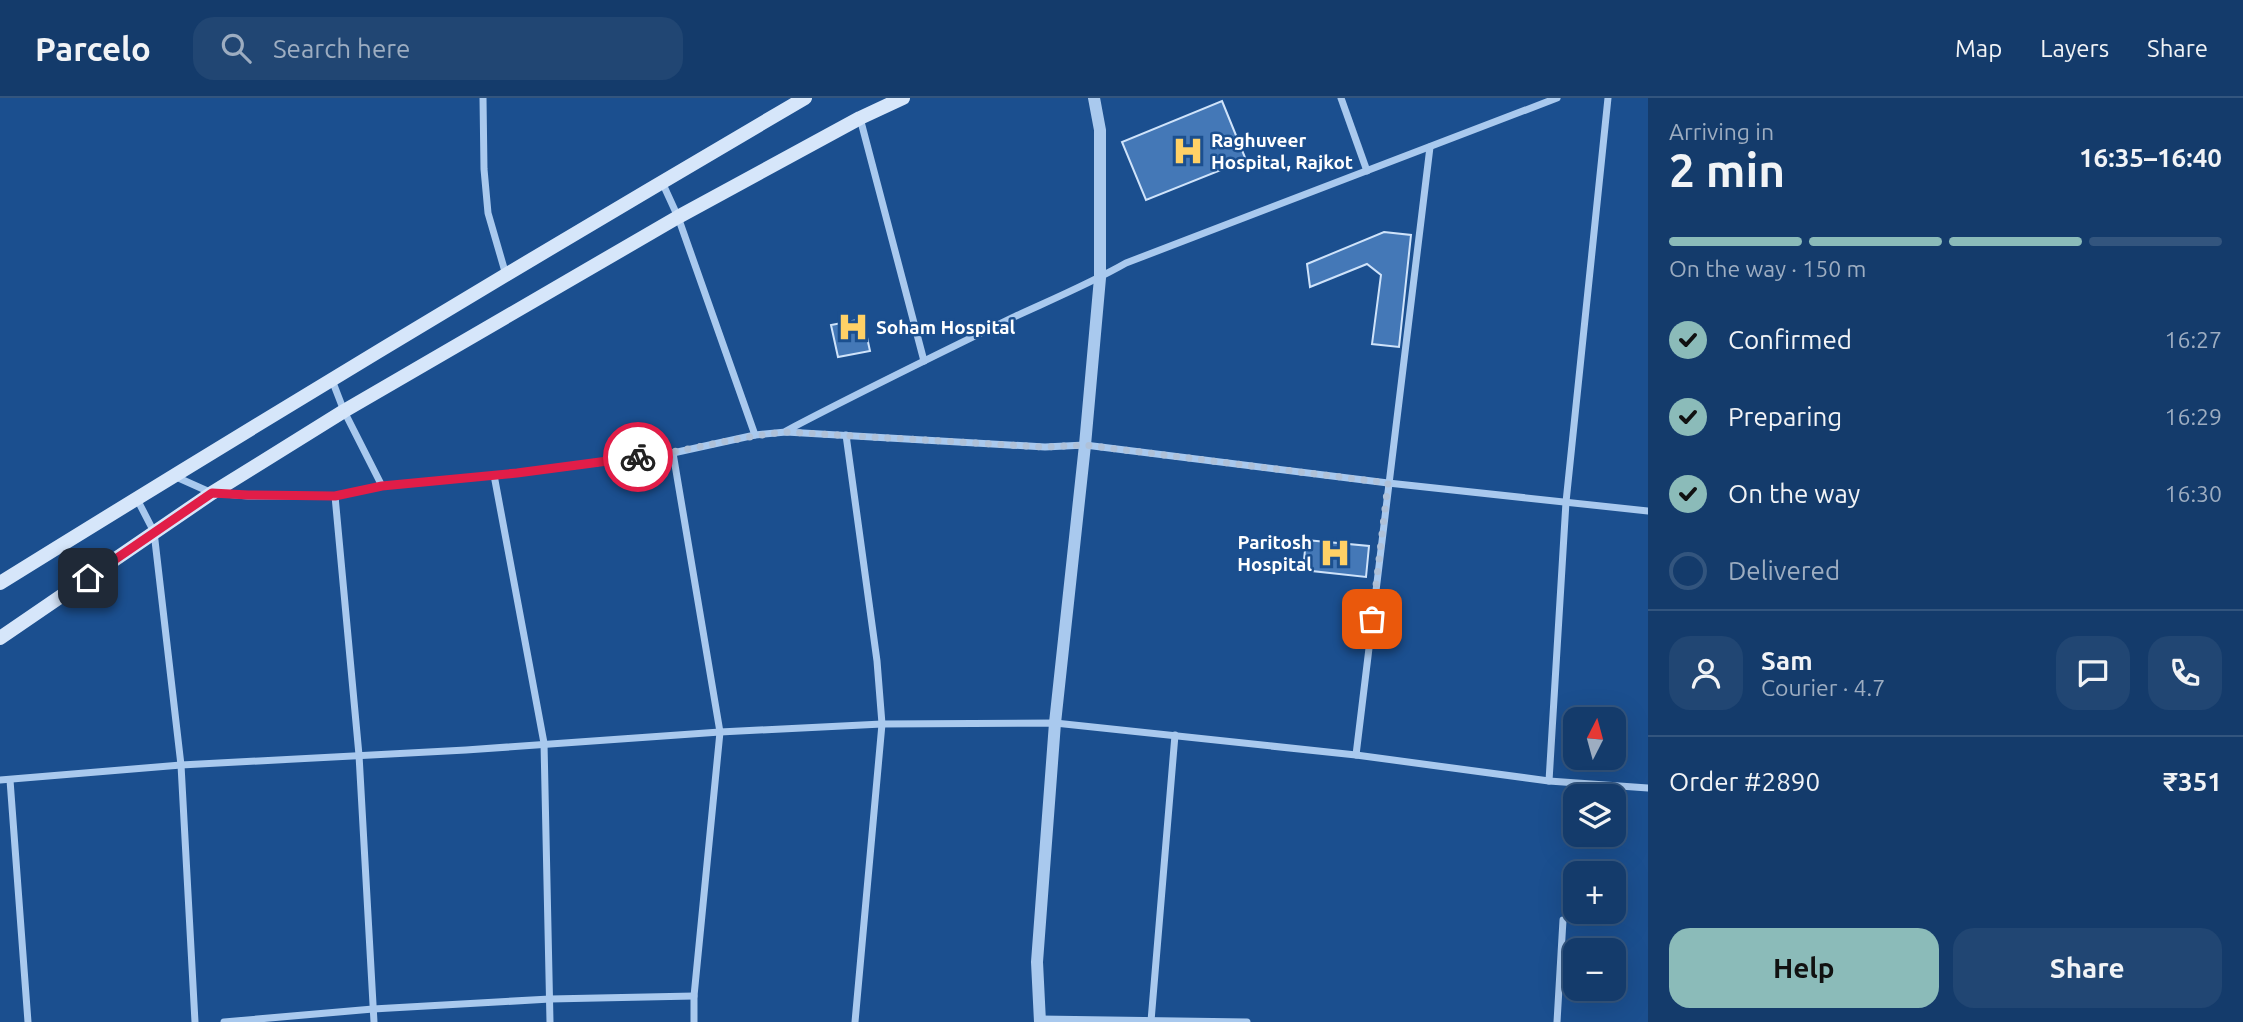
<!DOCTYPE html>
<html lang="en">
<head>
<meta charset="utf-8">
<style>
	:root { --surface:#143b6b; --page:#214673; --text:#f1f3f6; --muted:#9dadc1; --line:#33557e; --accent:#8bbbb9 }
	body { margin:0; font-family:Ubuntu,sans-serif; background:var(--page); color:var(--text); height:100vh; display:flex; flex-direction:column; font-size:26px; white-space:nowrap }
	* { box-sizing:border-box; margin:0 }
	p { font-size:23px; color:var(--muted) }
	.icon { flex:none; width:38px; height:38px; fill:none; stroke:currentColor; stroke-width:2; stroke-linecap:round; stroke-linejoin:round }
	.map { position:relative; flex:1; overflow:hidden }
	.panel { display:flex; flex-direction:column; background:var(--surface); width:595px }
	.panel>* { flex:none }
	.needle { width:46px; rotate:6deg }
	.controls { position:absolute; left:1563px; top:609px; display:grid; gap:14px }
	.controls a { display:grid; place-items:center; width:63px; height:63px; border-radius:14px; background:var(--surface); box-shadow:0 7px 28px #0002,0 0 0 2px var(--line); font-size:35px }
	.pin { position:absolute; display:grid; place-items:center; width:60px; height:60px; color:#fff; margin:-30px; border-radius:14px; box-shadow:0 4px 10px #0006 }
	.courier { position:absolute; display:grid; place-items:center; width:70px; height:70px; margin:-35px; border:5px solid #e11d48; border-radius:50%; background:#fff; color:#222; box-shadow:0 2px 9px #0007 }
	.head em { font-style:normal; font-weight:700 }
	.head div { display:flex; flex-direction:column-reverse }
	.head { display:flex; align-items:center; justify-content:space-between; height:119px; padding:0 21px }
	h1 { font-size:46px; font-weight:700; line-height:52px }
	.bar { display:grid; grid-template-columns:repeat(4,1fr); gap:10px 7px; align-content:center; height:84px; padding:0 21px }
	.bar i { height:9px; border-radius:5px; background:var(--line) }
	.bar .current { background:var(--accent) }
	.bar p { grid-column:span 4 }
	.line { display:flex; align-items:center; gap:18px; padding:0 21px; border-top:2px solid var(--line) }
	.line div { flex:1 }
	.round { display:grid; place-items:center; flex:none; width:74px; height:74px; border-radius:21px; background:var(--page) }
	ol { padding:0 21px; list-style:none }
	li { display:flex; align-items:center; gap:21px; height:77px }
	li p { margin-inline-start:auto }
	li .icon { padding:7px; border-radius:50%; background:var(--accent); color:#111; stroke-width:4 }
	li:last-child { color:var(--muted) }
	li i { width:38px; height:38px; border:4px solid var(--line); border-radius:50% }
	.button { display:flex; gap:14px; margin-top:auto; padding:14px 21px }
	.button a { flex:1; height:80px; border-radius:21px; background:var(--accent); color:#111; font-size:28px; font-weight:700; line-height:80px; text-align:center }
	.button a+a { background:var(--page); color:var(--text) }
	header { display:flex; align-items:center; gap:42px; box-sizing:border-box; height:98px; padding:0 35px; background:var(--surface); border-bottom:2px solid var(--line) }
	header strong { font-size:33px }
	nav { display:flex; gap:38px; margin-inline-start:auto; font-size:24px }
	.search { width:490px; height:63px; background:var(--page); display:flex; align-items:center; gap:18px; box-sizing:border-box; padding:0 24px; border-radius:21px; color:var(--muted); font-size:26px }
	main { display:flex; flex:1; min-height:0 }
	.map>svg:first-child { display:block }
	.building { fill:#4478b7; stroke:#cfe3fa; stroke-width:2 }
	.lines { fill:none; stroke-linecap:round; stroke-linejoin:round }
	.minor { stroke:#a9c9ee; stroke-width:7 }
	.tertiary { stroke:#a9c9ee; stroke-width:12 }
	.secondary { stroke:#d6e6fa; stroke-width:14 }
	.done { stroke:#afc1d8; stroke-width:7; stroke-dasharray:0 12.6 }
	.route { stroke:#e11d48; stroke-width:9 }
	.labels { text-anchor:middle; stroke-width:5; stroke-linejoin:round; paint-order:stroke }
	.poi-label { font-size:19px; font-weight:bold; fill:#fff; stroke:#1b4f8f; text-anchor:start }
</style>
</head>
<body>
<header>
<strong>Parcelo</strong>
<div class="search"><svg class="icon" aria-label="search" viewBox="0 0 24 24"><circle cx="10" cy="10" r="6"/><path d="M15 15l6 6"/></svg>Search here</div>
<nav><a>Map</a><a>Layers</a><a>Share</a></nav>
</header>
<main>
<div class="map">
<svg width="1648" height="924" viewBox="0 0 1648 924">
	<rect width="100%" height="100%" fill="#1b4f8f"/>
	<!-- building -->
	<g class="building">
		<path d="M1222,3L1246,62L1146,102L1122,44Z"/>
		<path d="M1384,134L1411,137L1399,249L1372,246L1381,177L1367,166L1310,189L1307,166Z"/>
		<path d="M863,221L870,253L838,259L831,227Z"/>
		<path d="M1306,442L1369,448L1366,479L1303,472Z"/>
	</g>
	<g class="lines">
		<!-- minor -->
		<g class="minor">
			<path d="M483,0L484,71L488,115L506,177"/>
			<path d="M1341,0L1367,73"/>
			<path d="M860,20L924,263"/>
			<path d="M662,84L678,119L755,337"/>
			<path d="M332,282L344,313L382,388"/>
			<path d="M786,333C862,293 938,256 1016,218C1053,201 1091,185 1126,165L1557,0"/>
			<path d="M846,337L877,563L882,626L855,924"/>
			<path d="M673,355L720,634L694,898V924"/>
			<path d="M494,377L544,645L550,924"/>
			<path d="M174,378L212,395L248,398H335L382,388L517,375L673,355L755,337L786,334L1045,349L1085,347L1388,385L1648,413"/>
			<path d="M335,398L359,657L374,924"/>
			<path d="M137,401L154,434L181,667L195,924"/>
			<path d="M1356,657L1430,49"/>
			<path d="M0,682L181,667L466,652L720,634L882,626L1055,625L1356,657L1549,683L1648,690"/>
			<path d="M10,682L28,924"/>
			<path d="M1549,683L1566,404L1608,0"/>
			<path d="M1040,921L1247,924"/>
			<path d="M1151,923L1175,637"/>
			<path d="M224,924L373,911L550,901L694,898"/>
			<path d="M1557,924L1563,822"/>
		</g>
		<!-- tertiary -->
		<path class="tertiary" d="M1040,924L1037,864L1055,625L1085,347L1100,180V32L1094,0"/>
		<!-- secondary -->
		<g class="secondary">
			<path d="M0,485C266,320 535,158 805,0"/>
			<path d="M0,540L212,395L344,313L678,119L860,20L903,0"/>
		</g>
	</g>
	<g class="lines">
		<!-- done -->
		<path class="done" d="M638,359C688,353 736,339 786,334L1045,349L1085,347L1388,385L1372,521"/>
		<!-- route -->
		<path class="route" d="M88,480L212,395L248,397L335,398L382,388L517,375L638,359"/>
	</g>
	<!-- icons -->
	<defs>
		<symbol id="hospital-bare" viewBox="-9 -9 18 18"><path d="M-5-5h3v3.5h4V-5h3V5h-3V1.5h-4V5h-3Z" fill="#ffd166" stroke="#1b4f8f" stroke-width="2.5" paint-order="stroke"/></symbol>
	</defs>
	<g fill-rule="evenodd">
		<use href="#hospital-bare" x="1166" y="31" width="44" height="44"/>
		<use href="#hospital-bare" x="831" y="207" width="44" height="44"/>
		<use href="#hospital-bare" x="1313" y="433" width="44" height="44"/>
	</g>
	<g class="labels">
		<!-- poi labels -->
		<g class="poi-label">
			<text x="1211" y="49">Raghuveer<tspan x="1211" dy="22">Hospital, Rajkot</tspan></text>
			<text x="876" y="236">Soham Hospital</text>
			<text x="1312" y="451" text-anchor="end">Paritosh<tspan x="1312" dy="22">Hospital</tspan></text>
		</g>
	</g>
</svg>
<div class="controls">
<a><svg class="needle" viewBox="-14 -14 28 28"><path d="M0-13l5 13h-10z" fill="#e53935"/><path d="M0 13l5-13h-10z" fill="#9dadc1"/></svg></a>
<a><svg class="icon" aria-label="layers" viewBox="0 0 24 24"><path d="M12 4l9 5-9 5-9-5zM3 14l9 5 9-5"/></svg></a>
<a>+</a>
<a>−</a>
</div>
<div class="pin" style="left:1372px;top:521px;background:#ea580c"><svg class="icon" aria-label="bag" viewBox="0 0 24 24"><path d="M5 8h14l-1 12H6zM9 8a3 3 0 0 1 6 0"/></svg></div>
<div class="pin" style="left:88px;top:480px;background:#1f2937"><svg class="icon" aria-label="home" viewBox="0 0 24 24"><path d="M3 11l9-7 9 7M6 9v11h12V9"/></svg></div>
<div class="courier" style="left:638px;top:359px"><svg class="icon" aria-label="bike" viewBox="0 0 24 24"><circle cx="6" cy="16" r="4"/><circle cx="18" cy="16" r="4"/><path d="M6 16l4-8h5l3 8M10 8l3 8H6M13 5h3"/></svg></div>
</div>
<section class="panel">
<div class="head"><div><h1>2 min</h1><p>Arriving in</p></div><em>16:35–16:40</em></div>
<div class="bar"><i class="current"></i><i class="current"></i><i class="current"></i><i></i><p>On the way · 150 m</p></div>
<ol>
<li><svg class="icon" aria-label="check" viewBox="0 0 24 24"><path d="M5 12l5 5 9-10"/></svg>Confirmed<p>16:27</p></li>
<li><svg class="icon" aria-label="check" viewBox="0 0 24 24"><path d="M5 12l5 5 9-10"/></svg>Preparing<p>16:29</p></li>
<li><svg class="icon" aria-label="check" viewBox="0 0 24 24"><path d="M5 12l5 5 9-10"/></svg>On the way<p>16:30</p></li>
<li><i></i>Delivered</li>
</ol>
<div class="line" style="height:126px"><a class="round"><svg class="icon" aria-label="person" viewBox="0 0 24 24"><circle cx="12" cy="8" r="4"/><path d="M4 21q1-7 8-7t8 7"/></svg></a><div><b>Sam</b><p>Courier · 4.7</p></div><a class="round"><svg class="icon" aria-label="chat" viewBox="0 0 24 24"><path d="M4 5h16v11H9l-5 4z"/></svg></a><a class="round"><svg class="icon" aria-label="phone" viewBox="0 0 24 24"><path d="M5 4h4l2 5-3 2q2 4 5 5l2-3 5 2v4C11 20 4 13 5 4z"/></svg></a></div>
<div class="line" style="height:91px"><div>Order #2890</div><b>₹351</b></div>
<div class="button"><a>Help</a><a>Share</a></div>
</section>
</main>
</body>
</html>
